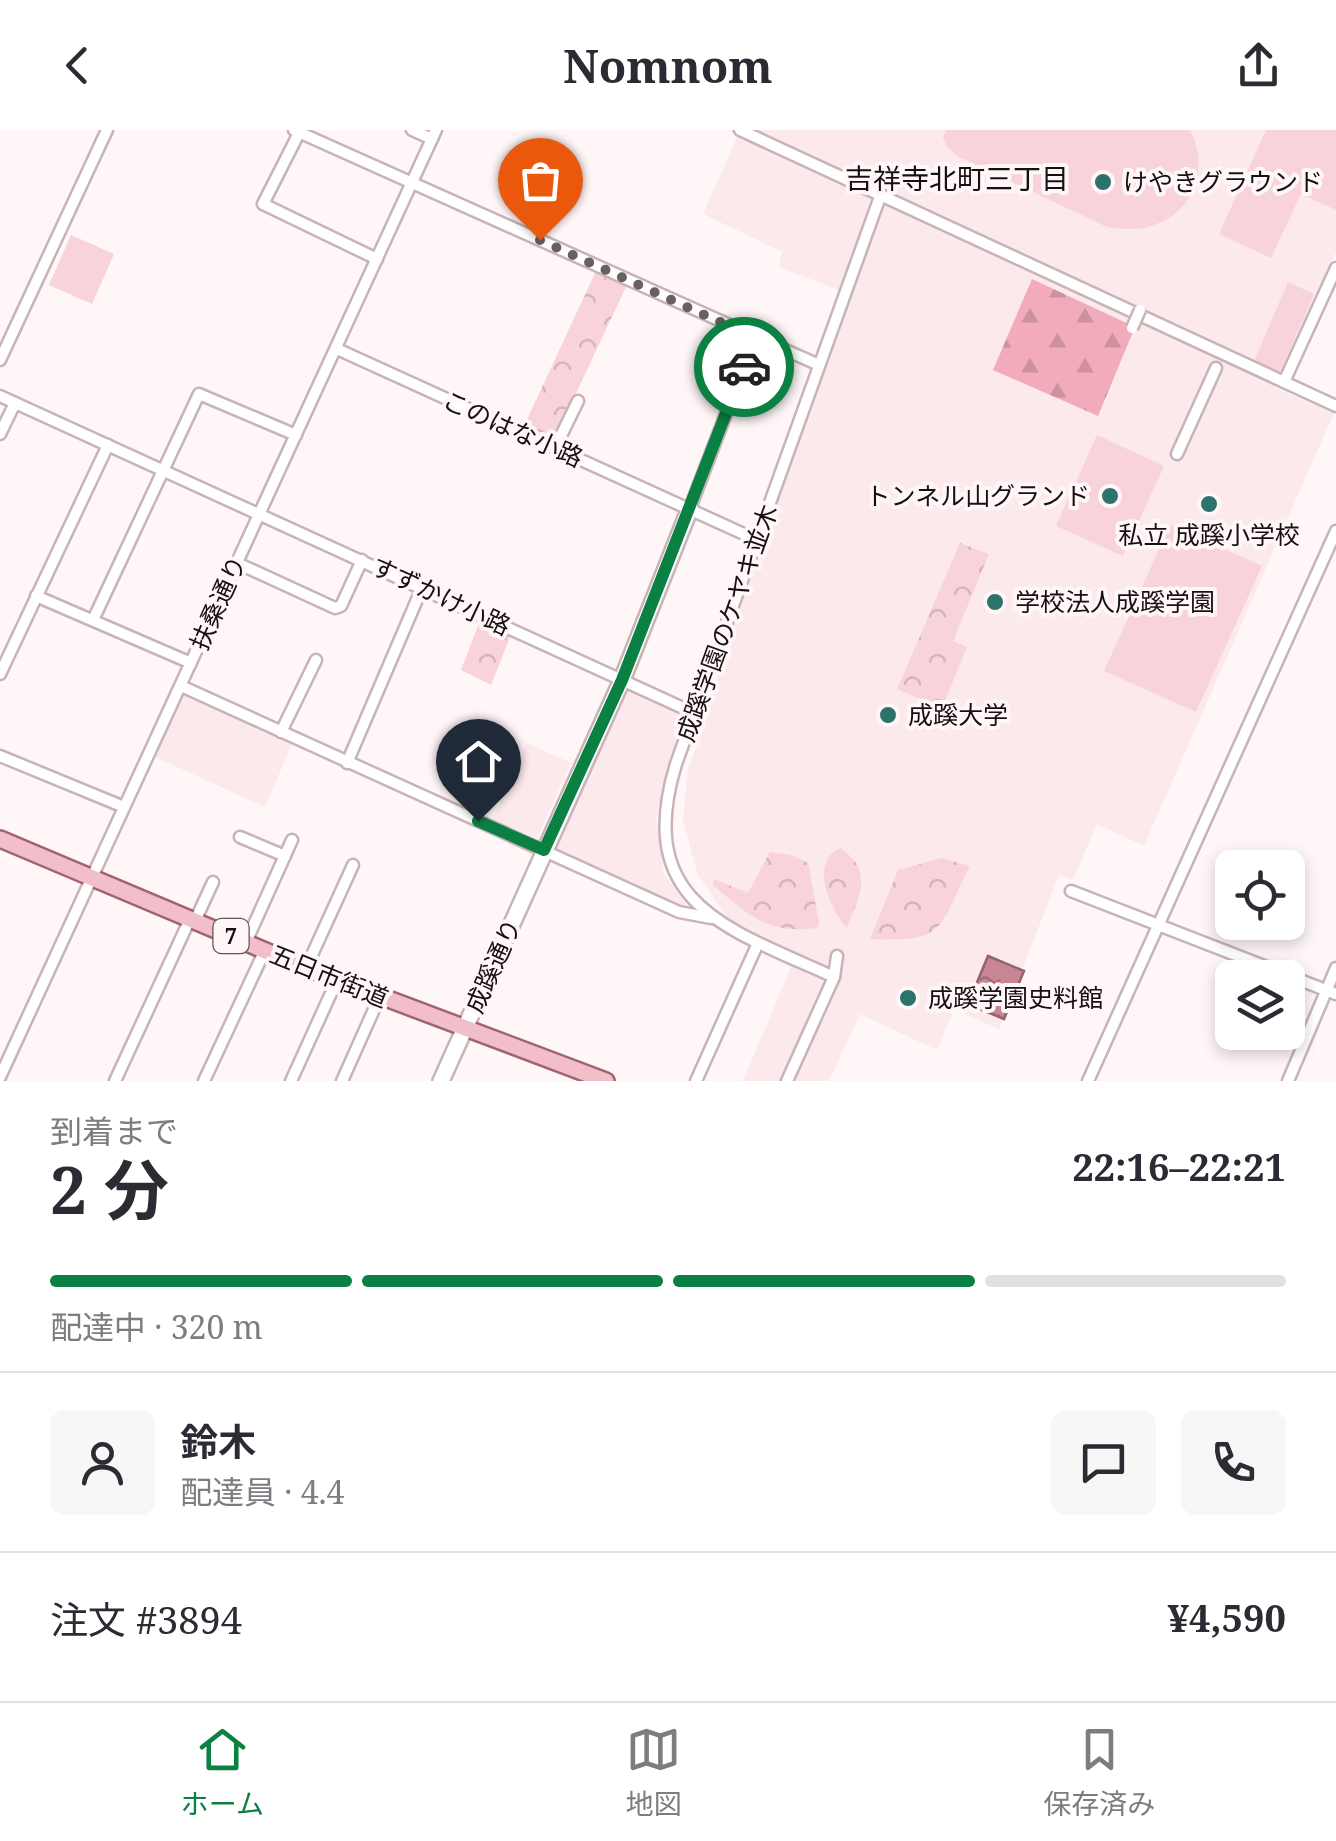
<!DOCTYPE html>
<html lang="ja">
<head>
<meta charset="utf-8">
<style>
	:root { --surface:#fff; --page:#f7f7f7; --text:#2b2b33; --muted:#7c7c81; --line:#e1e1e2; --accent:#0b8043 }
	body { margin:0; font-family:"Noto Serif","Noto Sans JP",serif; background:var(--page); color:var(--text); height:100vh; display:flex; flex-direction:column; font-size:38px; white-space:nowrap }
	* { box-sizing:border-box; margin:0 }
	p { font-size:32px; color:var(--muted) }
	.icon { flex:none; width:55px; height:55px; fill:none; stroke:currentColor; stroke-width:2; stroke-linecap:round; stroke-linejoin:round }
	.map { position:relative; height:951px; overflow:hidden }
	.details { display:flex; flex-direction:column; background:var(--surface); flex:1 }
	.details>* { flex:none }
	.tools { position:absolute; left:1215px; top:720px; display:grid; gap:20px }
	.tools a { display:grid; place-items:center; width:90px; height:90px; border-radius:15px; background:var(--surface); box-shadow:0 5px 15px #0003; font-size:50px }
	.pin { position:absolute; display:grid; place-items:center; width:85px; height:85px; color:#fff; margin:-102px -42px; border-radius:50% 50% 50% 0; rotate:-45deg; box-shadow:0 0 10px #0007 }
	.pin .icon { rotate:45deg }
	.courier { position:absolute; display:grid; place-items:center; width:100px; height:100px; margin:-50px; border:8px solid #0b8043; border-radius:50%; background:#fff; color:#222; box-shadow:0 2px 12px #0007 }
	.head em { font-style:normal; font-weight:700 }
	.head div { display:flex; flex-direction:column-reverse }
	.head { display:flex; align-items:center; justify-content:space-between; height:170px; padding:0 50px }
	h1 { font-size:65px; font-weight:700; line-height:75px }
	.bar { display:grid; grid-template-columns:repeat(4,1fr); gap:15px 10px; align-content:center; height:120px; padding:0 50px }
	.bar i { height:12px; border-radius:8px; background:var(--line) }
	.bar .current { background:var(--accent) }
	.bar p { grid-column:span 4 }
	.line { display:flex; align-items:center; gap:25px; padding:0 50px; border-top:2px solid var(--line) }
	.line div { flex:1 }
	.round { display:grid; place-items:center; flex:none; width:105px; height:105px; border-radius:15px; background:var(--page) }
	header { display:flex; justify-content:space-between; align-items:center; height:130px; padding:0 50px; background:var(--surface); font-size:45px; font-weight:700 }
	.menu { display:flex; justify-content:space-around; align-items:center; height:140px; border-top:2px solid var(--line); background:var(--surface); font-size:28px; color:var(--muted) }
	.menu a { display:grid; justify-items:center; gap:5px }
	.menu .current { color:var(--accent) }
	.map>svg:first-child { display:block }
	.built { fill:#fbe9ec }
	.grass { fill:#f9d3da }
	.forest { fill:url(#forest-firs) }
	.park { fill:url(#park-crowns) }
	.water { fill:url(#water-ripples); stroke:#93626d; stroke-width:2.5 }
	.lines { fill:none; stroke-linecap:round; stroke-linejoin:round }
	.street-casing { stroke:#c8b4b8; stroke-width:15 }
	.secondary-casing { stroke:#c8b4b8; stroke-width:20 }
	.primary-casing { stroke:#9e6472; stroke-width:20 }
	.street { stroke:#fff; stroke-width:10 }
	.secondary { stroke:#fff; stroke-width:15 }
	.primary { stroke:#f1beca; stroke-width:15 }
	.street-bridge-casing { stroke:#c8b4b8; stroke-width:15; stroke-linecap:butt }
	.street-bridge { stroke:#fff; stroke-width:10 }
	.done { stroke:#686062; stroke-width:10; stroke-dasharray:0 18 }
	.route { stroke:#0b8043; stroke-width:12 }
	.poi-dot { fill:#2c746b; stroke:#fff6f8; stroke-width:4 }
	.labels { text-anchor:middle; stroke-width:8; stroke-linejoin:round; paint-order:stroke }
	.shield { fill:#fff6f8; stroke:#5d5557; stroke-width:2.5 }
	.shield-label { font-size:22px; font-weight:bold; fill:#171012 }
	.poi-label { font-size:25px; fill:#171012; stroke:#fff6f8; text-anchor:start }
	.street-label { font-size:25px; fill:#171012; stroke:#fff6f8 }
	.neighbourhood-label { font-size:28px; fill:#171012; stroke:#fff6f8 }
</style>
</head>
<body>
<header><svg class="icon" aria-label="back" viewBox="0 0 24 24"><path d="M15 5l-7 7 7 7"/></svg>Nomnom<svg class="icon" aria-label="share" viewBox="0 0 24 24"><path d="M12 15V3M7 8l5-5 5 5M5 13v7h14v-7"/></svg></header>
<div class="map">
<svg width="1336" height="951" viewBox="0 0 1336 951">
	<defs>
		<pattern id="forest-firs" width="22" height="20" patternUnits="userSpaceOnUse" patternTransform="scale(2.5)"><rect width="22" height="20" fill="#f1abba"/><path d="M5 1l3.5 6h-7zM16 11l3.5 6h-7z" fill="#ce929f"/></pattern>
		<pattern id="park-crowns" width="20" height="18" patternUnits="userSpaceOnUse" patternTransform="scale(2.5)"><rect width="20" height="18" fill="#f9d3da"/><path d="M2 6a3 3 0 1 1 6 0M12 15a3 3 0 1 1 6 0" fill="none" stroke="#d5b4ba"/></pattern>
		<pattern id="water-ripples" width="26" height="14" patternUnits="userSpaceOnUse" patternTransform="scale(2.5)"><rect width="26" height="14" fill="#c88594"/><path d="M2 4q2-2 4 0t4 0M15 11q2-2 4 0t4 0" fill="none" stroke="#a16b77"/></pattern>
	</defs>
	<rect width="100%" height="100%" fill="#fff6f8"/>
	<!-- built -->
	<g class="built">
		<path d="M729,0H1336V122L1275,258L1334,283L1144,716L1097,694L1073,750L1059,745L999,899L954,879L937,920L860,884L829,951H743L791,837L728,790L697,743L683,689L688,639L708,585L725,513L841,161L779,137L782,122L703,84L738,5Z"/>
		<path d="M627,559L691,584L670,629L656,688L664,744L691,781L553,717Z"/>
		<path d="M182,563L292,614L265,677L153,626Z"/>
		<path d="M527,613L571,633L537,708L493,689Z"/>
	</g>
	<!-- grass -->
	<g class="grass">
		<path d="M946,0H1190C1210,36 1194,82 1154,95C1138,101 1123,99 1107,97L959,27L947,17L943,7Z"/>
		<path d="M1266,0H1336V80L1301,64L1271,128L1219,104Z"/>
		<path d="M71,105L114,124L92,174L49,155Z"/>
		<path d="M1288,152L1314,164L1278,247L1252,236Z"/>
		<path d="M1097,305L1164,336L1123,426L1056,396Z"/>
		<path d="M1170,395L1262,436L1196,582L1104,541Z"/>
	</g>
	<!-- forest -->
	<path class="forest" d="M1032,149L1135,197L1098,286L993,240Z"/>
	<!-- park -->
	<g class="park">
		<path d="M596,141L627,155L554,310L523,298Z"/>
		<path d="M960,413L989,424L953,511L967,517L942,578L897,559Z"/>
		<path d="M479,493L510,507L491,555L461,540Z"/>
		<path d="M840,718C875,741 859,766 847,798C830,778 809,733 840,718Z"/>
		<path d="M770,722L791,725L808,733L819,793L817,798C766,804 750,786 713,755L714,749L748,763Z"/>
		<path d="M942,728L970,736C937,800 948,812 870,809L898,740Z"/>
	</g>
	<!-- water -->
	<path class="water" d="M988,826L1024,841L1004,889L968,874Z"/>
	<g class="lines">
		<defs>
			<g id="street">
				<path d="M294,0L819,235"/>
				<path d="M412,0L432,9"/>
				<path d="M740,0L1336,276"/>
				<path d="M299,3L263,74L377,129"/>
				<path d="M337,219L757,410"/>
				<path d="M0,230L107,0"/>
				<path d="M1284,252L1336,138"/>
				<path d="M0,266L694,583"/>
				<path d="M0,304L15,273"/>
				<path d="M555,318L578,271"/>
				<path d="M1177,324L1216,238"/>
				<path d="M690,378L755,208"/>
				<path d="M237,433L335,478L341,476L362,430"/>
				<path d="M36,466L191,533"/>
				<path d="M93,490L199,264L296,305"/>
				<path d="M0,544L108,315"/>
				<path d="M181,556L679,782L711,788"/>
				<path d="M281,602L316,530"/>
				<path d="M0,626L124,677"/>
				<path d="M347,633L422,458"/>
				<path d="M240,707L285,726"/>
				<path d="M1071,761L1336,864"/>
				<path d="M195,791L213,752"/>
				<path d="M246,812L292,710"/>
				<path d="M306,838L353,735"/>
				<path d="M834,847C729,799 633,775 676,634L881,64"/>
				<path d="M0,947L436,0"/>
				<path d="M115,951L190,789"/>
				<path d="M204,951L265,820"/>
				<path d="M291,951L337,850"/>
				<path d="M342,951L380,866"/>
				<path d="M696,951L758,813"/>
				<path d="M787,951L834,847L837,826"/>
				<path d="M1088,951L1336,401"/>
				<path d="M1288,951L1336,838"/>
			</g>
			<path id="secondary" d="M441,951L622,550L690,378"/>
			<path id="primary" d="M0,709L306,838L606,951"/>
		</defs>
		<!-- street casing -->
		<use href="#street" class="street-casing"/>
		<!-- secondary casing -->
		<use href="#secondary" class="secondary-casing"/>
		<!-- primary casing -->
		<use href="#primary" class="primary-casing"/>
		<!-- street -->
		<use href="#street" class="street"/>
		<!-- secondary -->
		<use href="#secondary" class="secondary"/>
		<!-- primary -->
		<use href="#primary" class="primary"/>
		<defs>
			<path id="street-bridge" d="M1132,198L1140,180"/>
		</defs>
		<!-- street-bridge casing -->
		<use href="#street-bridge" class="street-bridge-casing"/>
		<!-- street-bridge -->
		<use href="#street-bridge" class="street-bridge"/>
	</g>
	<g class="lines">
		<!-- done -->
		<path class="done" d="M540,110L755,208L744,237"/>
		<!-- route -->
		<path class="route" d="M478,691L544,720L622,550L744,237"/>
	</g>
	<!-- markers -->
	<g class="poi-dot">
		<circle cx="1103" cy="52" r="10"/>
		<circle cx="1110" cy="366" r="10"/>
		<circle cx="1209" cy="374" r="10"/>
		<circle cx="995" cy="472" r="10"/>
		<circle cx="888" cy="585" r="10"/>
		<circle cx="908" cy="868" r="10"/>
	</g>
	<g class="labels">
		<!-- shield labels -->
		<rect class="shield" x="213.5" y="789" width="35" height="34" rx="8"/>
		<g class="shield-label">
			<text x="231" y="814">7</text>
		</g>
		<!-- poi labels -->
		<g class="poi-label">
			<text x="1123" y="61">けやきグラウンド</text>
			<text x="1090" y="375" text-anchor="end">トンネル山グランド</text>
			<text x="1209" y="414" text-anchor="middle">私立 成蹊小学校</text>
			<text x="1015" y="481">学校法人成蹊学園</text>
			<text x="908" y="594">成蹊大学</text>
			<text x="928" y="877">成蹊学園史料館</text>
		</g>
		<!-- street labels -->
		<g class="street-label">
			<text transform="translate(513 299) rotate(24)" y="9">このはな小路</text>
			<text transform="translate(441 466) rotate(25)" y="9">すずかけ小路</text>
			<text transform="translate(218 473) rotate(-66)" y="9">扶桑通り</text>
			<text transform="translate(727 493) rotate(-70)" y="9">成蹊学園のケヤキ並木</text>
			<text transform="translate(493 836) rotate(-66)" y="9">成蹊通り</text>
			<text transform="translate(329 846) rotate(22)" y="9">五日市街道</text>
		</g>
		<!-- neighbourhood labels -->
		<g class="neighbourhood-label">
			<text x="957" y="59">吉祥寺北町三丁目</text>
		</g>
	</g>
</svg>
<div class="tools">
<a><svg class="icon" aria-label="locate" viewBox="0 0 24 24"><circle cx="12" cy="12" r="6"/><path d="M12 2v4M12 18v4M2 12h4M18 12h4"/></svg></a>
<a><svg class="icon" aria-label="layers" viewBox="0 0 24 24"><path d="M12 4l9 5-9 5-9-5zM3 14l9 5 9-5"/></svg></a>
</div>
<div class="pin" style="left:540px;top:110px;background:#ea580c"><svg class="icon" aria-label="bag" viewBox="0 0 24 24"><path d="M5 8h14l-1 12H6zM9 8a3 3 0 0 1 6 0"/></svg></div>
<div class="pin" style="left:478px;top:691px;background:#1f2937"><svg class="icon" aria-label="home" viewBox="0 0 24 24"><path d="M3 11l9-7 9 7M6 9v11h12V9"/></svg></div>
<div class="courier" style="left:744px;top:237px"><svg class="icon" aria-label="car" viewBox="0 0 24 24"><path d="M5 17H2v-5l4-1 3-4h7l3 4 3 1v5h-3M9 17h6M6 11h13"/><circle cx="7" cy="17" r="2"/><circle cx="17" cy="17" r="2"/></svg></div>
</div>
<section class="details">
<div class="head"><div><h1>2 分</h1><p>到着まで</p></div><em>22:16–22:21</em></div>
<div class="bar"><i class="current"></i><i class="current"></i><i class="current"></i><i></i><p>配達中 · 320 m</p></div>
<div class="line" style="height:180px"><a class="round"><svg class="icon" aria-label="person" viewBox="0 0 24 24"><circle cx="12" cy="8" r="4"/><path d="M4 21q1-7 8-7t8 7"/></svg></a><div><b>鈴木</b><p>配達員 · 4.4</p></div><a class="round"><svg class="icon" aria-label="chat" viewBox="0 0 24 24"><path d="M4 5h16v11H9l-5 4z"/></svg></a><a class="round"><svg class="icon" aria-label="phone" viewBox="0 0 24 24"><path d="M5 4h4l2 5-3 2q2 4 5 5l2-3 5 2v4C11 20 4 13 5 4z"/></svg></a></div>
<div class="line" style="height:130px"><div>注文 #3894</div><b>¥4,590</b></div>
</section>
<nav class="menu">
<a class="current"><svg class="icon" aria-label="home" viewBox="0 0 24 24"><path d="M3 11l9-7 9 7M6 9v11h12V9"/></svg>ホーム</a>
<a><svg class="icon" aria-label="map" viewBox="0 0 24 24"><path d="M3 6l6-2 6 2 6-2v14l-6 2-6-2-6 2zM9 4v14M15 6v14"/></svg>地図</a>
<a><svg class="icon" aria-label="saved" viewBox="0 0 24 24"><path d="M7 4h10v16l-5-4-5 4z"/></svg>保存済み</a>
</nav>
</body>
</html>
